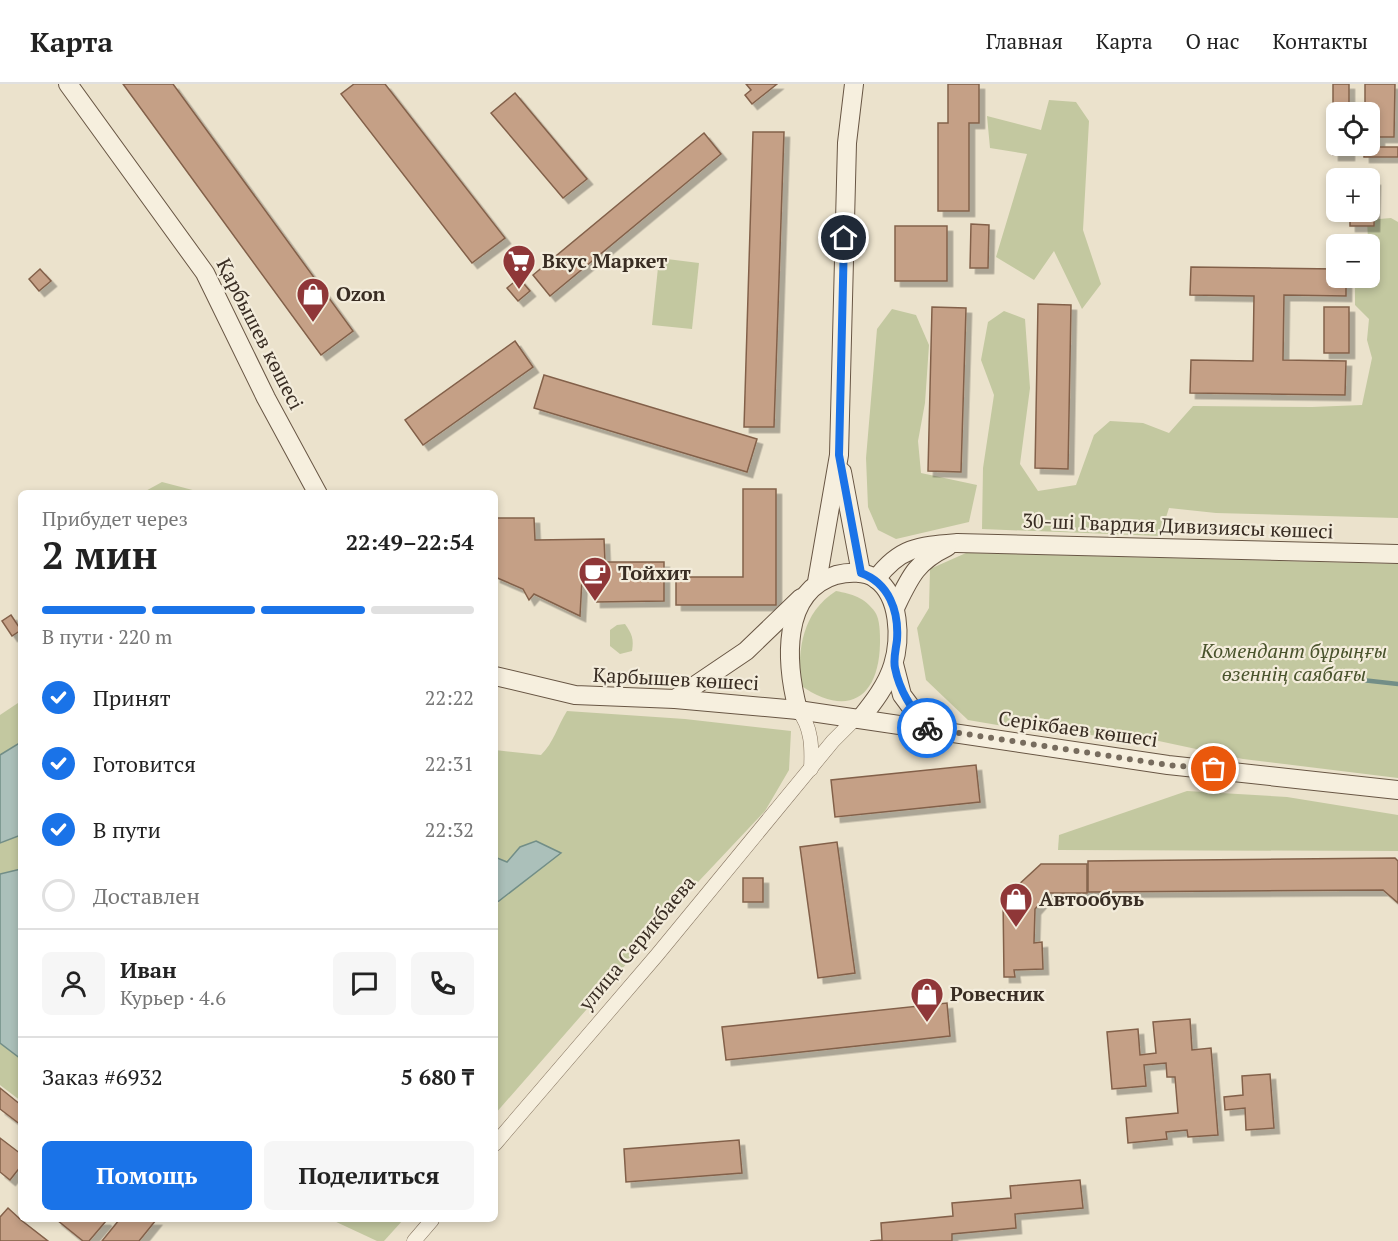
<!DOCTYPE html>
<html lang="ru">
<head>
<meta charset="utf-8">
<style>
	:root { --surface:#fff; --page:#f6f6f6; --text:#222; --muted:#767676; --line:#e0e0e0; --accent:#1a73e8 }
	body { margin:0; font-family:"PT Serif",serif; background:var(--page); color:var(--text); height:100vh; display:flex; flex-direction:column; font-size:22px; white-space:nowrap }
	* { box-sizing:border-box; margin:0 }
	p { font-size:20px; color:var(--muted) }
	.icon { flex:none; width:33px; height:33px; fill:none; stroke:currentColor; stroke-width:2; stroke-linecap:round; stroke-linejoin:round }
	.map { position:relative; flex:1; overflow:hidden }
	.panel { position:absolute; left:18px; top:406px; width:480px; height:732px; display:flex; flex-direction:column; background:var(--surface); border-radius:9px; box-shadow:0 3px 9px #0003 }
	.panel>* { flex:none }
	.controls { position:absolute; left:1326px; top:18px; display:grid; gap:12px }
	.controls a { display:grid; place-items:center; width:54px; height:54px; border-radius:9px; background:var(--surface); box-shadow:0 3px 9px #0003; font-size:30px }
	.pin { position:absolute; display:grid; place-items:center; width:51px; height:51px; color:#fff; margin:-26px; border:3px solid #fff; border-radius:50%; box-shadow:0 2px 6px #0007 }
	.courier { position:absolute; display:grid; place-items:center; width:60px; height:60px; margin:-30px; border:4px solid #1a73e8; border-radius:50%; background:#fff; color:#222; box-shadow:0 2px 8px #0007 }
	.overview em { font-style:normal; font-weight:800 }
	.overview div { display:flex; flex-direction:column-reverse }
	.overview { display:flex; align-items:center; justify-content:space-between; height:102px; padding:0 24px }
	h1 { font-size:39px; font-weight:800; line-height:45px }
	.bar { display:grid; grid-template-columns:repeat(4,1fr); gap:9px 6px; align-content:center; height:72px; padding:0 24px }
	.bar i { height:8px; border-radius:4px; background:var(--line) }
	.bar .current { background:var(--accent) }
	.bar p { grid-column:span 4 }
	.line { display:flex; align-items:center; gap:15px; padding:0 24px; border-top:2px solid var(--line) }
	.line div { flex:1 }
	.round { display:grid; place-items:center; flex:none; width:63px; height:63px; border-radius:9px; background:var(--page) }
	ol { padding:0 24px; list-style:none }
	li { display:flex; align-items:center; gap:18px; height:66px }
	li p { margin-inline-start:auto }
	li .icon { padding:6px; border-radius:50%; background:var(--accent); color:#fff; stroke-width:4 }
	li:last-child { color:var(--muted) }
	li i { width:33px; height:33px; border:3px solid var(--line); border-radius:50% }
	.cta { display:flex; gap:12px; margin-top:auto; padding:12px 24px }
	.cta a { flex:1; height:69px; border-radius:9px; background:var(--accent); color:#fff; font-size:24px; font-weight:800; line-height:69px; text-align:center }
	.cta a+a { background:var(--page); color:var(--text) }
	header { display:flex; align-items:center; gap:36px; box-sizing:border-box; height:84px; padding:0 30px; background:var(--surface); border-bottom:2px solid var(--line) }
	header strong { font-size:28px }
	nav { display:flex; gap:33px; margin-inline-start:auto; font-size:21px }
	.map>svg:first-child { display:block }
	.green { fill:#c3c8a0 }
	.water { fill:#abc0ba; stroke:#728e87; stroke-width:1.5 }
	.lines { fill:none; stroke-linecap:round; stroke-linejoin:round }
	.stream { stroke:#728e87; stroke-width:4.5 }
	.building { fill:#c5a086; stroke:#83614a; stroke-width:1.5; filter:url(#shadow) }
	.street-casing { stroke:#867561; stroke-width:15 }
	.secondary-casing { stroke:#685644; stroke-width:20 }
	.street { stroke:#f6efde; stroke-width:14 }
	.secondary { stroke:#f6efde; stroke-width:18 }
	.done { stroke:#776c5e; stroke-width:6; stroke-dasharray:0 10.8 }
	.route { stroke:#1a73e8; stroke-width:8 }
	.labels { text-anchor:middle; stroke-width:4.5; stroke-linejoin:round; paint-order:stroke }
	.poi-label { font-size:20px; font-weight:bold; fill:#392d23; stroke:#f3ecdb; text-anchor:start }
	.street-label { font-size:20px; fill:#392d23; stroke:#f3ecdb }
	.park-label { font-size:20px; font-style:italic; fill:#49532c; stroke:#f3ecdb }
</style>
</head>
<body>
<header>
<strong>Карта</strong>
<nav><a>Главная</a><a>Карта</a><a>О нас</a><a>Контакты</a></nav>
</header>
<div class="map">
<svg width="1398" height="1157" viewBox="0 0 1398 1157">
	<defs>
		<filter id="shadow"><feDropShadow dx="5.5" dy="5.5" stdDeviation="0" flood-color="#0004"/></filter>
	</defs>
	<rect width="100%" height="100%" fill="#ebe2cc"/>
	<!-- green -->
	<g class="green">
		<path d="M1049,16L1076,18L1089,37L1083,146L1101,200L1082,225L1054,167L1034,196L996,173L1027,70L990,64L987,32L1041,46Z"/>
		<path d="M1391,134L1398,138V434L1216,429L1169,424L1160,452L982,445L983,384L994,311L981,276L988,238L1004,227L1025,235L1030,304L1020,380L1038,407L1076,401L1094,351L1110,337L1143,339L1169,349L1193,322L1312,323L1362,321L1372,274L1367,256L1369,235L1355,221V194H1370L1367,136Z"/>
		<path d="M659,174L699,179L692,245L652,241Z"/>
		<path d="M892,225L916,231L929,261L925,319L918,357L921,389L977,401L969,438L896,455L878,446L868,423L866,374L877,245Z"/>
		<path d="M162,398L204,409H142Z"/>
		<path d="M966,469L1398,480V694L1243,675L1154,656L1026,646L968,636L926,596L917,544L929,524L930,485Z"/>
		<path d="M836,507C852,510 864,513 875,528C880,535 880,550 880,559C879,615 847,634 800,601C798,564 802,529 836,507Z"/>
		<path d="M625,540C632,550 634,555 632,567L620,570L610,562V546L617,541Z"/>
		<path d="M21,617V658L0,671V631Z"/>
		<path d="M567,627L685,635L791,647L789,686L765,727L699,797L495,1030V820H498L520,763L507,778L495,773V666L541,671C554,658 557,643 567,627Z"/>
		<path d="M1187,707L1287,713L1398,731V767L1058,766L1059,751Z"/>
		<path d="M21,751V785L0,790V759Z"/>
		<path d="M0,959L21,975V1017L0,1001Z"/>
		<path d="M332,1136H403L384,1157H377Z"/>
	</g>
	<!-- water -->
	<g class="water">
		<path d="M21,658V751L0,759V671Z"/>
		<path d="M536,757L561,769L495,820V773L507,778L520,763Z"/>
		<path d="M21,785V975L0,959V790Z"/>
	</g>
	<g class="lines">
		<!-- stream -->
		<path class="stream" d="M1362,596L1398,600"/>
	</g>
	<!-- building -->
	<g class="building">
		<path d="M123,0H173L353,247L321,271Z"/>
		<path d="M354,0H385L505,154L472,179L341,10Z"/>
		<path d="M746,0H777L752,20L745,11L751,6Z"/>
		<path d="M948,0H979V39H969V127H938V39H948Z"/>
		<path d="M1333,0H1349V28H1336V62H1349V71H1333Z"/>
		<path d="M1365,0H1395L1394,53H1379V63H1398V73H1364V62H1370V28H1365Z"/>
		<path d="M515,9L587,95L563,114L491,29Z"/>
		<path d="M753,48H784L774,343H744Z"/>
		<path d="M704,49L721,70L550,212L533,191Z"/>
		<path d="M1370,96H1375L1374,142H1350V128H1370Z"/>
		<path d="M971,140L989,141L988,184H970Z"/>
		<rect x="895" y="142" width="52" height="55"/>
		<path d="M1191,183L1336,185V194H1346V212L1284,211L1283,276L1346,277L1345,311L1190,309L1191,276L1253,277L1254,212L1190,211Z"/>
		<path d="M40,185L51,197L39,207L29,195Z"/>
		<path d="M519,194L530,207L518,217L507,204Z"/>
		<path d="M1038,220L1071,221L1068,385L1035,384Z"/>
		<path d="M932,223L966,224L961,388L928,387Z"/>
		<rect x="1324" y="223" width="25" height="46"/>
		<path d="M515,257L533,283L423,361L405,336Z"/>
		<path d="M544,291L757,355L747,388L534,324Z"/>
		<path d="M743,405H776V521H676V493H743Z"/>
		<path d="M495,434H534L535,456L604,455L605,478H664V517L595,518V494L582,495L580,532L534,510L529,516L523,505L495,493Z"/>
		<path d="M11,531L21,546L12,552L2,537Z"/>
		<path d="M976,681L980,718L835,733L831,696Z"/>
		<path d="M837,758L855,889L818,894L800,763Z"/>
		<path d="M1395,774L1398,777V819L1383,806L1088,808V777Z"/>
		<path d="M1041,780H1087V809H1049L1035,825L1034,859L1042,858L1043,885L1014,886L1015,893H1004L1003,815Z"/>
		<rect x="743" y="794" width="20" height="24"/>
		<path d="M947,919L950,952L726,976L722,943Z"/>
		<path d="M1190,935L1192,966L1211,964L1218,1051L1188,1053L1187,1046L1166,1048L1167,1055L1128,1059L1126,1034L1178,1029L1175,993H1167L1166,979L1144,981L1146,1002L1112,1005L1107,948L1138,945L1140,971L1156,969L1153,938Z"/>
		<path d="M1270,990L1274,1044L1246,1046L1245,1024L1225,1026L1224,1013L1243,1011L1242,992Z"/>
		<path d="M0,1004L21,1021V1041L0,1025Z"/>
		<path d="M0,1054L21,1070V1082L10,1096L0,1088Z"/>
		<path d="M739,1056L742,1089L626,1098L624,1065Z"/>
		<path d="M1080,1096L1083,1124L1015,1130L1016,1144L952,1150V1157H870L882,1156L881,1139L953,1132L952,1119L1011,1114L1010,1102Z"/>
		<path d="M8,1124L21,1136L48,1157H0V1133Z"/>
		<path d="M57,1136H105L106,1137L89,1157H83Z"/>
		<path d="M119,1136H156L139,1157H102Z"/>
	</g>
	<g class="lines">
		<defs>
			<g id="street">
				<path d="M798,626C812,643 812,664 811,685"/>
				<path d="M495,1060L657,871L833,657L856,634"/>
				<path d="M414,1157L432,1136"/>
			</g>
			<g id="secondary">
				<path d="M68,0L205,189L266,314L318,410"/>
				<path d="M842,388L861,489"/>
				<path d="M876,495C900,463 919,462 957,459L1398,470"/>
				<path d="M817,498L839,371L847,59L854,0"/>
				<path d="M895,524C910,493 916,478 947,463"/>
				<path d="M894,580L902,611L928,646"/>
				<path d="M495,592L575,611L675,615L798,626L1168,681L1398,706"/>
				<path d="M675,615L746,567L801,514"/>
				<path d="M798,626C786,580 780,508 836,491C848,488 866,487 876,495C900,512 901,555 893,581C887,601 873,619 860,635"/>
			</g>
		</defs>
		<!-- street casing -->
		<use href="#street" class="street-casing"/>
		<!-- secondary casing -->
		<use href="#secondary" class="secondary-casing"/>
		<!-- street -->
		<use href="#street" class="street"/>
		<!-- secondary -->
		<use href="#secondary" class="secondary"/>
	</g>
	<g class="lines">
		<!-- done -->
		<path class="done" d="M927,644L1168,681L1214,685"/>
		<!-- route -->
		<path class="route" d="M844,154L839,371L861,489C889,499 899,527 897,556C896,565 893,575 895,584C900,609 912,624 927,644"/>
	</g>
	<!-- icons -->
	<defs>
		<symbol id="supermarket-pin" viewBox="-11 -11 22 30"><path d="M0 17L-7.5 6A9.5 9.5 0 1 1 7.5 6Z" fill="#8f3738" stroke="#f3ecdb"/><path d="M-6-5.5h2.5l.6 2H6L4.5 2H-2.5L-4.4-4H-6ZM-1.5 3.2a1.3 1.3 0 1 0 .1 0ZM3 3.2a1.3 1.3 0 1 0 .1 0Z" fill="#fff"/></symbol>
		<symbol id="shop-pin" viewBox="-11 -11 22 30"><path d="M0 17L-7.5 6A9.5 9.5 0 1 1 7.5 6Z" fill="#8f3738" stroke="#f3ecdb"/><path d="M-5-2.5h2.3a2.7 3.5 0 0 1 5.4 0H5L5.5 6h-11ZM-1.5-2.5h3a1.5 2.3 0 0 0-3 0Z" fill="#fff"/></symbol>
		<symbol id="cafe-pin" viewBox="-11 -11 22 30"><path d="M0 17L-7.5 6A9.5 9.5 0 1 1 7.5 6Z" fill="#8f3738" stroke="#f3ecdb"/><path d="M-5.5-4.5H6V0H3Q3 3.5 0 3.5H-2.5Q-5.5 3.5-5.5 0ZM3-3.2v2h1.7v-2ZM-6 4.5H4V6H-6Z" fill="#fff"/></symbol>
	</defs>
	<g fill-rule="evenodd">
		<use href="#supermarket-pin" x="500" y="158" width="38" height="52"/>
		<use href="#shop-pin" x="294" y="191" width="38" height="52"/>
		<use href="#cafe-pin" x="576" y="470" width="38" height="52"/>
		<use href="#shop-pin" x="997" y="796" width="38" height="52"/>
		<use href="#shop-pin" x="908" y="891" width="38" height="52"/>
	</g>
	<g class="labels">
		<!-- poi labels -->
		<g class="poi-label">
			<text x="542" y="184">Вкус Маркет</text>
			<text x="336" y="217">Ozon</text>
			<text x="618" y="496">Тойхит</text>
			<text x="1039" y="822">Автообувь</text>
			<text x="950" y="917">Ровесник</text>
		</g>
		<!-- street labels -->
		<g class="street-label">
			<text transform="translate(260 250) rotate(63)" y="7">Қарбышев көшесі</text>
			<text transform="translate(1178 442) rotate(2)" y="7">30-ші Гвардия Дивизиясы көшесі</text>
			<text transform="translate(676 595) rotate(3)" y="7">Қарбышев көшесі</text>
			<text transform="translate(1078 645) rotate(8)" y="7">Серікбаев көшесі</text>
			<text transform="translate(637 859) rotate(-50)" y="7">улица Серикбаева</text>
		</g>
		<!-- park labels -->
		<g class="park-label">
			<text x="1294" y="574">Комендант бұрыңғы<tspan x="1294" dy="23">өзеннің саябағы</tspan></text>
		</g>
	</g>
</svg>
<div class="controls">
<a><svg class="icon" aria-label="locate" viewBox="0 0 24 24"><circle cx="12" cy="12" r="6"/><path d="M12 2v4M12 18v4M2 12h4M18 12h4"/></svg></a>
<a>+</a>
<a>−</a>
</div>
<div class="pin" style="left:1214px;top:685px;background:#ea580c"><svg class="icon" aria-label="bag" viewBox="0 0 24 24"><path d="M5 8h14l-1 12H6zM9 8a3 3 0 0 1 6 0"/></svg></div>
<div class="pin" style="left:844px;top:154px;background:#1f2937"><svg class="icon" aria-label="home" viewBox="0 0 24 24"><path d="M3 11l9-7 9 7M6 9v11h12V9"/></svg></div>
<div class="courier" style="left:927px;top:644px"><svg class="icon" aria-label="bike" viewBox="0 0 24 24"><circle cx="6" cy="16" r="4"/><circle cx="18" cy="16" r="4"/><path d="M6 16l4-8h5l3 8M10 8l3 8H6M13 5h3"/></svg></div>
<section class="panel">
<div class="overview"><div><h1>2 мин</h1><p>Прибудет через</p></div><em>22:49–22:54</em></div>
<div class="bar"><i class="current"></i><i class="current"></i><i class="current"></i><i></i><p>В пути · 220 m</p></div>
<ol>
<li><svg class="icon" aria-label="check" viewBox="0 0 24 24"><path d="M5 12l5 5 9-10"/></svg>Принят<p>22:22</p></li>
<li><svg class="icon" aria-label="check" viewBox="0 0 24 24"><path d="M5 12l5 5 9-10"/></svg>Готовится<p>22:31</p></li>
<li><svg class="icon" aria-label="check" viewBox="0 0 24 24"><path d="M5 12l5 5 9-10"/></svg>В пути<p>22:32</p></li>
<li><i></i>Доставлен</li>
</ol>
<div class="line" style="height:108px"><a class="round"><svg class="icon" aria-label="person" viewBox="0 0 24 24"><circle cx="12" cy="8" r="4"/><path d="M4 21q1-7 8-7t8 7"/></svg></a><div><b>Иван</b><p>Курьер · 4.6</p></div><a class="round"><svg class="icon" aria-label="chat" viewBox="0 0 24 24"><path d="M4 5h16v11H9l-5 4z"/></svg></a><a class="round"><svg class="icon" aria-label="phone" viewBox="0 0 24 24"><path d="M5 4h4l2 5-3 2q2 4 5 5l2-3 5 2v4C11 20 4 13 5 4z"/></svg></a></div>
<div class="line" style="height:78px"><div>Заказ #6932</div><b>5 680 ₸</b></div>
<div class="cta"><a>Помощь</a><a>Поделиться</a></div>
</section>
</div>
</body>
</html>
